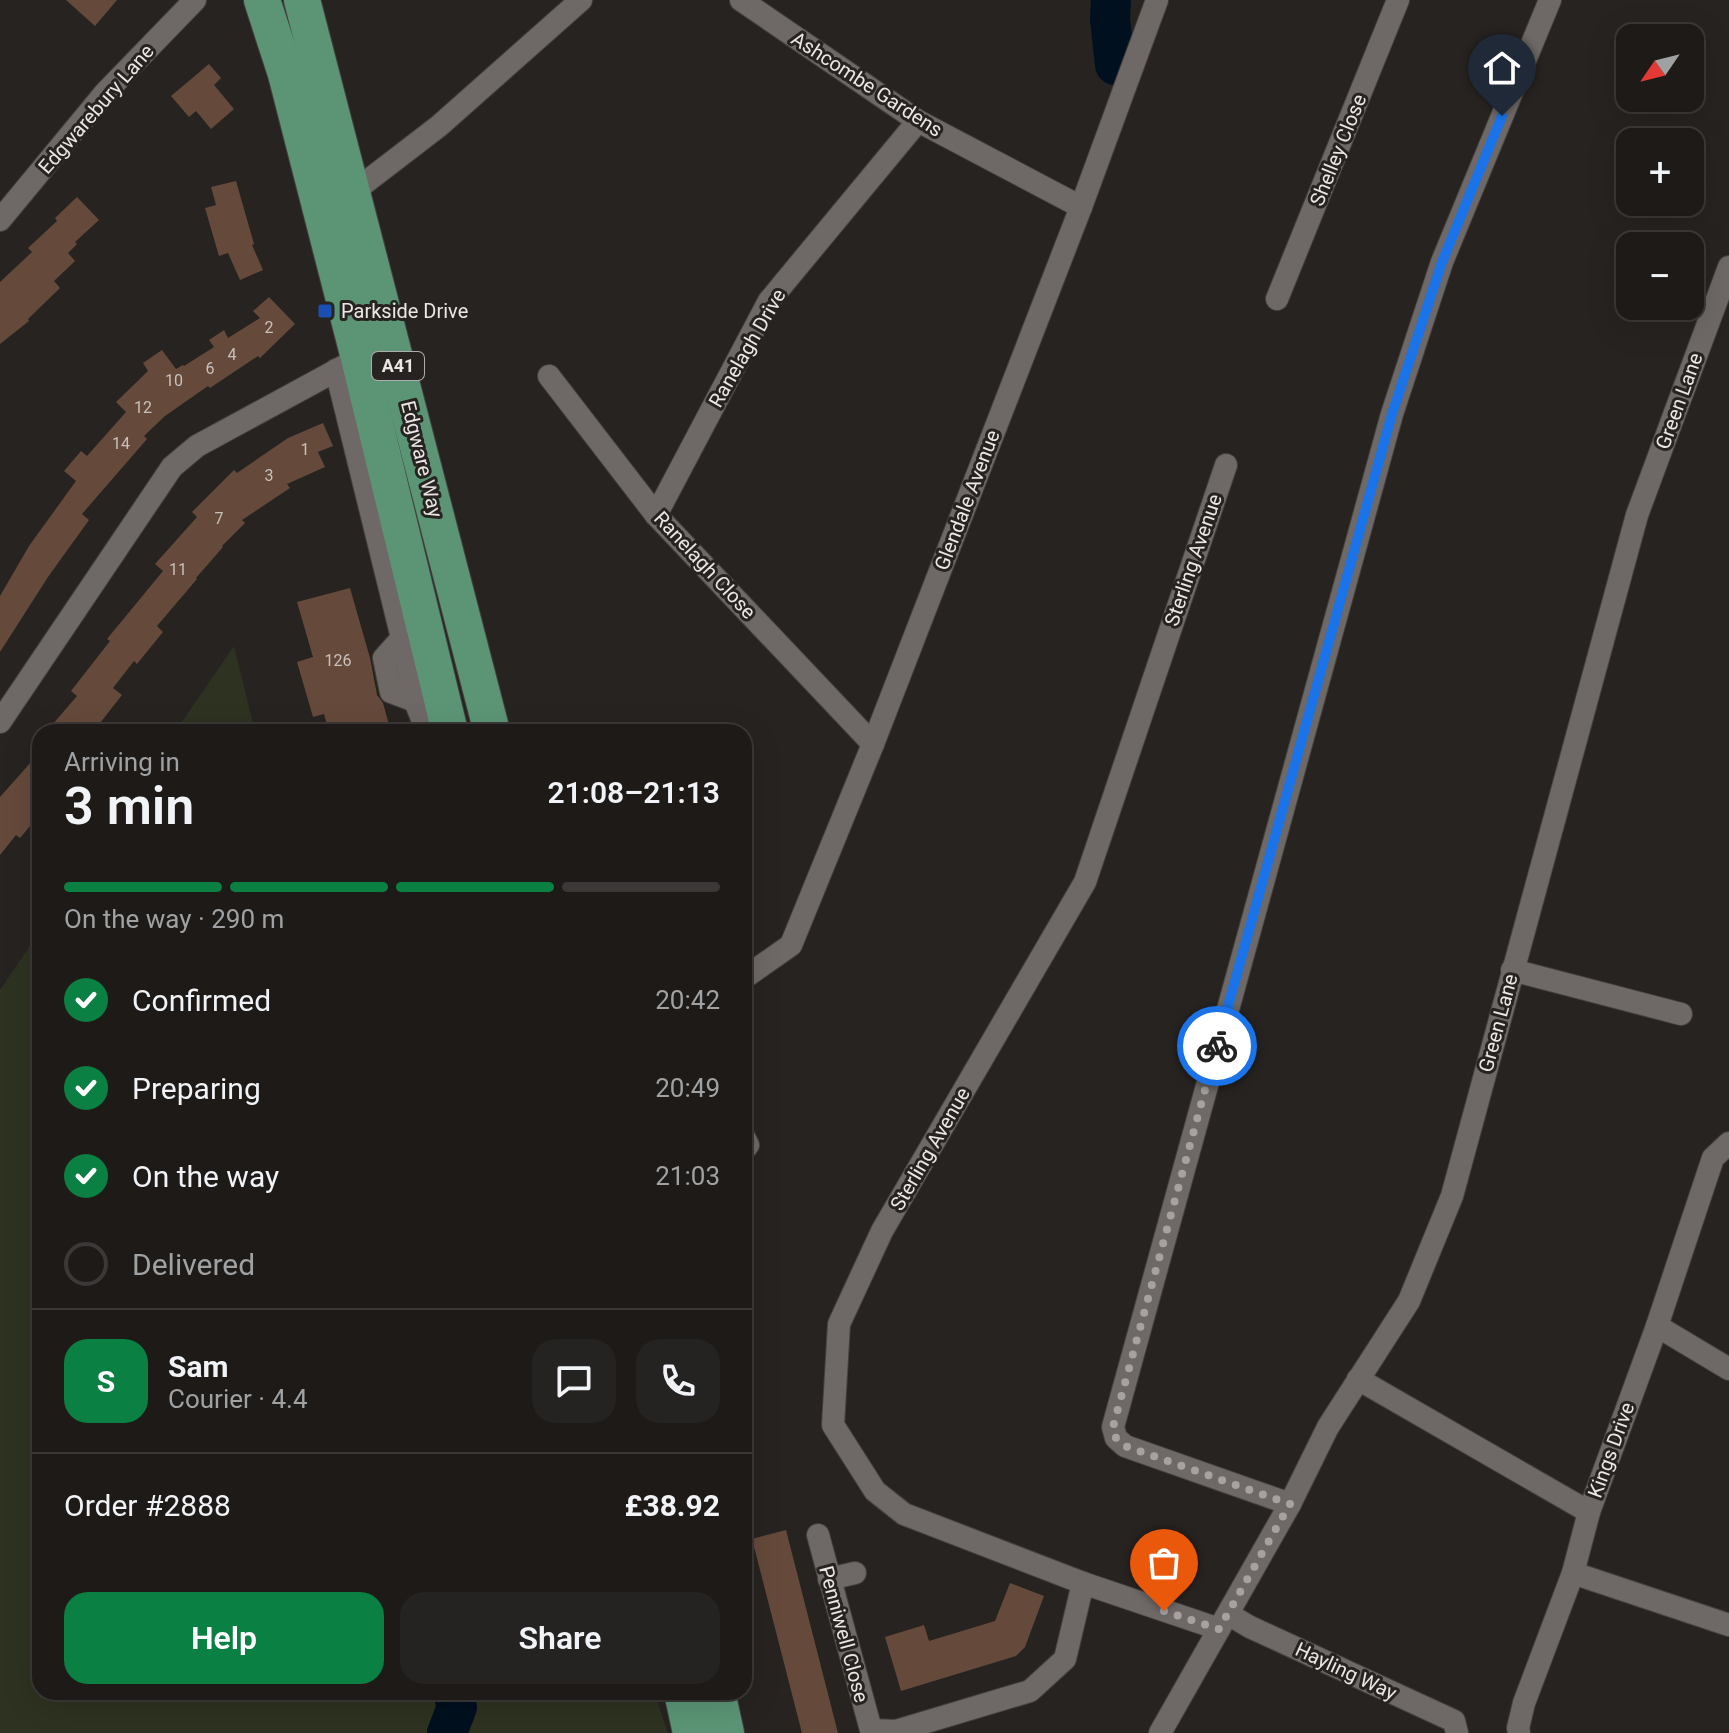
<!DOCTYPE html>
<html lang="en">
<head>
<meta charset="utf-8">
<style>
	:root { --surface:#1d1a18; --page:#252321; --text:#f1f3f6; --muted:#a0a1a2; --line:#3b3837; --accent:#0b8043 }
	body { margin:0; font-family:Roboto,sans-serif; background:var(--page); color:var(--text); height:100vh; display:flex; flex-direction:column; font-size:30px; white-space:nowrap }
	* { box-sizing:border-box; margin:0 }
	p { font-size:26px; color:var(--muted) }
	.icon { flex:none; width:44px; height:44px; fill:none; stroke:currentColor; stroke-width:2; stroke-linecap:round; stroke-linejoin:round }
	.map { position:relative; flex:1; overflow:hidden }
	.panel { position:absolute; left:32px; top:724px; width:720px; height:976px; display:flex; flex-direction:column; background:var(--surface); border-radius:24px; box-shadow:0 8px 32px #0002,0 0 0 2px var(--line) }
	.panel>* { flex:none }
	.needle { width:52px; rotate:235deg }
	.fabs { position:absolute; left:1616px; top:24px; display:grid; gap:16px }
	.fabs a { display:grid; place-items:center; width:88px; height:88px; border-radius:16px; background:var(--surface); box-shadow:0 8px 32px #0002,0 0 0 2px var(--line); font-size:40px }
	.pin { position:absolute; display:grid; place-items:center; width:68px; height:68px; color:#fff; margin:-82px -34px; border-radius:50% 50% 50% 0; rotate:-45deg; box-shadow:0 0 8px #0007 }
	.pin .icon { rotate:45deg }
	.courier { position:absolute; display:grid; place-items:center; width:80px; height:80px; margin:-40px; border:6px solid #1a73e8; border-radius:50%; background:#fff; color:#222; box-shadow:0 2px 10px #0007 }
	.overview em { font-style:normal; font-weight:600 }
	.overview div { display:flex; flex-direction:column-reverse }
	.overview { display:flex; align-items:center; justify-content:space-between; height:136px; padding:0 32px }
	h1 { font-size:52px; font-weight:600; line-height:60px }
	.bar { display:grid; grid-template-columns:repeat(4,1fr); gap:12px 8px; align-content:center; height:96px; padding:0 32px }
	.bar i { height:10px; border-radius:6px; background:var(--line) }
	.bar .selected { background:var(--accent) }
	.bar p { grid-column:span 4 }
	.line { display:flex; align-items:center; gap:20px; padding:0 32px; border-top:2px solid var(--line) }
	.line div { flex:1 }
	.round { display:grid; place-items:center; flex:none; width:84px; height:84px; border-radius:24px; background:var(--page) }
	ol { padding:0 32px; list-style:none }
	li { display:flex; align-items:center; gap:24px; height:88px }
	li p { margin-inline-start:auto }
	li .icon { padding:8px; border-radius:50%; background:var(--accent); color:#fff; stroke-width:4 }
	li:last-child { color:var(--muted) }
	li i { width:44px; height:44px; border:4px solid var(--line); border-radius:50% }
	.button { display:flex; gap:16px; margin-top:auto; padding:16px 32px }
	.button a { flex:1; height:92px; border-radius:24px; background:var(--accent); color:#fff; font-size:32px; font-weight:600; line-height:92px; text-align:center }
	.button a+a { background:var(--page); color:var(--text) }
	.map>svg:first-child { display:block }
	.green { fill:#2e3220 }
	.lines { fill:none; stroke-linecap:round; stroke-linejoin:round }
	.river { stroke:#00101e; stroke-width:40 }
	.building { fill:#654a3b }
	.minor-casing { stroke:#44413f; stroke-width:24 }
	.trunk-casing { stroke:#44413f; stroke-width:38 }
	.minor { stroke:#6e6966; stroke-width:22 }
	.trunk { stroke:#5b9576; stroke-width:36 }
	.done { stroke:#a6a2a1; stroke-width:8; stroke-dasharray:0 14.4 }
	.route { stroke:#1a73e8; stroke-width:10 }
	.transit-dot { fill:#1a4fb4; stroke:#272320; stroke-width:3 }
	.labels { text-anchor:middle; stroke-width:6; stroke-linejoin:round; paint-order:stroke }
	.number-label { font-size:16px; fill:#c9c0bb }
	.shield { fill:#272320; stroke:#b0acab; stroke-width:2 }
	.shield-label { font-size:18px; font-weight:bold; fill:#eae7e6 }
	.street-label { font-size:20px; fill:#eae7e6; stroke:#272320 }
	.poi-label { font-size:20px; fill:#eae7e6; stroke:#272320; text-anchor:start }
</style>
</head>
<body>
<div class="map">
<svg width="1729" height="1733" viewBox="0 0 1729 1733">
	<rect width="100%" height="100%" fill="#272320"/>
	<!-- green -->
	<g class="green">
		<path d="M234,646L255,732H175Z"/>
		<path d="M40,931V1692H654L668,1733H0V990Z"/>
	</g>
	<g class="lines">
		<!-- river -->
		<g class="river">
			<path d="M1111,0L1110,19L1115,65"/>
			<path d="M447,1733L457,1707L453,1692"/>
		</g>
	</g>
	<!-- building -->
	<g class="building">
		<path d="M66,0H117L95,26Z"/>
		<path d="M209,64L221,78L214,85L234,109L211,129L196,111L189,117L171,96Z"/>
		<path d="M236,181L254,244L252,245L263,270L240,280L228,253L219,256L205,208L216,205L211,187Z"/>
		<path d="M77,197L99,220L75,242L77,244L68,253L75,261L54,281L60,288L28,319L29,321L0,344V282L32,252L28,248L57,221L55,218Z"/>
		<path d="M269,297L295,324L260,358L258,356L210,388L208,386L165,416L144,436L147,439L82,514L89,520L48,577L0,652V596L29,546L76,481L64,471L81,451L87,456L126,412L116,402L148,371L143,363L162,350L176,369L183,365L184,366L214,347L209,340L224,330L228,338L260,318L253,311Z"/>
		<path d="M323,423L333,446L318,452L325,467L287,484L290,488L242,520L245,523L222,546L223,547L196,578L197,579L157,626L163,632L137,664L134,661L113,688L122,695L93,732H46L77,696L71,691L110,641L107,639L163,571L155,564L197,517L192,512L234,470L237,473L288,438Z"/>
		<path d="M350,588L370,658L377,695L383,703L391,732H329L324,714L313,717L297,662L313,657L297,602Z"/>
		<path d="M40,752V814L20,838L16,835L0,855V797Z"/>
		<path d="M786,1530L838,1733H802L752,1539Z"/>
		<path d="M1010,1583L1044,1596L1025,1647L1016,1656L901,1691L885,1637L924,1625L929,1641L995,1621Z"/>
	</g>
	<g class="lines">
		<defs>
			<g id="minor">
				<path d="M741,0L918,121L1081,207"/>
				<path d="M353,192L439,126L581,0"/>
				<path d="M0,220L105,93L195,0"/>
				<path d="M1277,299L1398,0"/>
				<path d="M336,370L402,638L415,701L427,732"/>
				<path d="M549,376L656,515L873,744"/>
				<path d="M656,515L769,301L918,121"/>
				<path d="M402,638L384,658L391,692L415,701"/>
				<path d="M0,722L172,467L197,446L359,358"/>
				<path d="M1512,970L1681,1014"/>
				<path d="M744,978L791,945L873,744L1081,207L1157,0"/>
				<path d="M744,1137L748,1145L744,1150"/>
				<path d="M1657,1326L1729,1369"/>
				<path d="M1358,1379L1589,1512L1657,1326L1713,1158L1729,1143"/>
				<path d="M1290,1504L1125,1446L1116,1438L1113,1427L1392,414L1442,262L1550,0"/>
				<path d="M818,1535L871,1730L896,1731L1030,1691L1065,1659L1083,1583"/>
				<path d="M1573,1573L1729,1625"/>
				<path d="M829,1579L855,1573"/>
				<path d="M1228,1614L1250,1627L1454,1721L1457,1733"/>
				<path d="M1219,1629L1083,1583L904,1514L875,1491L833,1425L839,1324L882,1231L1085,882L1226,465"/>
				<path d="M1160,1733L1290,1504L1328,1427L1409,1301L1452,1196L1637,515L1729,267"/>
				<path d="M1519,1733L1518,1728L1524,1703L1573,1573L1589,1512"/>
			</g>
			<g id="trunk">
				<path d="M262,0L286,74L359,358L450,732"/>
				<path d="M302,0L492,732"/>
				<path d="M682,1692L691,1733"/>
				<path d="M717,1692L726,1733"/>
			</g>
		</defs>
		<!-- minor casing -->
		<use href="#minor" class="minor-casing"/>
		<!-- trunk casing -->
		<use href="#trunk" class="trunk-casing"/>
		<!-- minor -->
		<use href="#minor" class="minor"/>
		<!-- trunk -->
		<use href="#trunk" class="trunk"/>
	</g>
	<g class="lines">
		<!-- done -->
		<path class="done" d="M1164,1611L1219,1629L1290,1504L1125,1446L1116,1438L1113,1427L1217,1046"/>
		<!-- route -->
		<path class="route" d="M1217,1046L1392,414L1442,262L1502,116"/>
	</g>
	<!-- markers -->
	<rect class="transit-dot" x="317" y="303" width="16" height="16" rx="4"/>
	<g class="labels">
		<!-- number labels -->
		<g class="number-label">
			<text x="269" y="333">2</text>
			<text x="232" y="360">4</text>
			<text x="210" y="374">6</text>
			<text x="174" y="386">10</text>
			<text x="143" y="413">12</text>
			<text x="121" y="449">14</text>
			<text x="305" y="455">1</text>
			<text x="269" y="481">3</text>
			<text x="219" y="524">7</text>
			<text x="178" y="575">11</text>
			<text x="338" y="666">126</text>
		</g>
		<!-- shield labels -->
		<rect class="shield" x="372" y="352" width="52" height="28" rx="6"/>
		<g class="shield-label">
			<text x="398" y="372">A41</text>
		</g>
		<!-- street labels -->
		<g class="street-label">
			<text transform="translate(867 84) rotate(33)" y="7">Ashcombe Gardens</text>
			<text transform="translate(96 109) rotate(-49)" y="7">Edgwarebury Lane</text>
			<text transform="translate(1338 150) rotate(-68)" y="7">Shelley Close</text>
			<text transform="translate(747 348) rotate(-60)" y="7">Ranelagh Drive</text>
			<text transform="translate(1679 401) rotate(-70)" y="7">Green Lane</text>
			<text transform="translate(422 459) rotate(76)" y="7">Edgware Way</text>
			<text transform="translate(967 500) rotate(-69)" y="7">Glendale Avenue</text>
			<text transform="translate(1193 560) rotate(-71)" y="7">Sterling Avenue</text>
			<text transform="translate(705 565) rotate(47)" y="7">Ranelagh Close</text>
			<text transform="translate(1498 1023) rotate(-75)" y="7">Green Lane</text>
			<text transform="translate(930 1149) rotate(-60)" y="7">Sterling Avenue</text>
			<text transform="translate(1611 1450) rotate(-70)" y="7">Kings Drive</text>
			<text transform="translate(844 1634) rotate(75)" y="7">Penniwell Close</text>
			<text transform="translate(1346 1671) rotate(25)" y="7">Hayling Way</text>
		</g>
		<!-- poi labels -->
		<g class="poi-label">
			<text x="341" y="318">Parkside Drive</text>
		</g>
	</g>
</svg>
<div class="fabs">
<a><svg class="needle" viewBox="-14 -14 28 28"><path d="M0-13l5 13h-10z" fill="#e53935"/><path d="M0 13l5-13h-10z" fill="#a0a1a2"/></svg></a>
<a>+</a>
<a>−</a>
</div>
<div class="pin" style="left:1164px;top:1611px;background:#ea580c"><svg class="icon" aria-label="bag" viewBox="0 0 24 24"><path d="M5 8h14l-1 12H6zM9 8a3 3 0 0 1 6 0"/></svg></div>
<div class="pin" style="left:1502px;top:116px;background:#1f2937"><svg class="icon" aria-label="home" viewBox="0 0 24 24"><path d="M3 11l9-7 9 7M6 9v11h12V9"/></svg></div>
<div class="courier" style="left:1217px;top:1046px"><svg class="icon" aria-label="bike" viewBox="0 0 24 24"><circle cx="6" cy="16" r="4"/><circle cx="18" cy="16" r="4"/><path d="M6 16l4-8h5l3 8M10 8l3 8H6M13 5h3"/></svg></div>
<section class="panel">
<div class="overview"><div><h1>3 min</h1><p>Arriving in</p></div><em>21:08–21:13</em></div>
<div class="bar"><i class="selected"></i><i class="selected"></i><i class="selected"></i><i></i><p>On the way · 290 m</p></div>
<ol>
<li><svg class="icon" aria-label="check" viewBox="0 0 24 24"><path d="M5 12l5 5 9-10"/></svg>Confirmed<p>20:42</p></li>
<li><svg class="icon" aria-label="check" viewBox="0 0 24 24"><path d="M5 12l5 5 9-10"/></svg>Preparing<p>20:49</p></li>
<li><svg class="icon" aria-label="check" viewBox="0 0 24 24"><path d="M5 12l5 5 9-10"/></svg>On the way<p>21:03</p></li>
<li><i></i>Delivered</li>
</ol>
<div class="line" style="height:144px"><b class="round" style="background:var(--accent);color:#fff">S</b><div><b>Sam</b><p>Courier · 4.4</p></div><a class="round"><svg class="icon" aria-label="chat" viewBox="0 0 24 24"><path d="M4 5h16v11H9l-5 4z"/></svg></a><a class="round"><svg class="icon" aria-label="phone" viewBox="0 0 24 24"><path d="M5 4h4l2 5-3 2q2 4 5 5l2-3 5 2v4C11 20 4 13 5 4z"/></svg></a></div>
<div class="line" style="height:104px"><div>Order #2888</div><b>£38.92</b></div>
<div class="button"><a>Help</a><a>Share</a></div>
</section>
</div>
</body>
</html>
